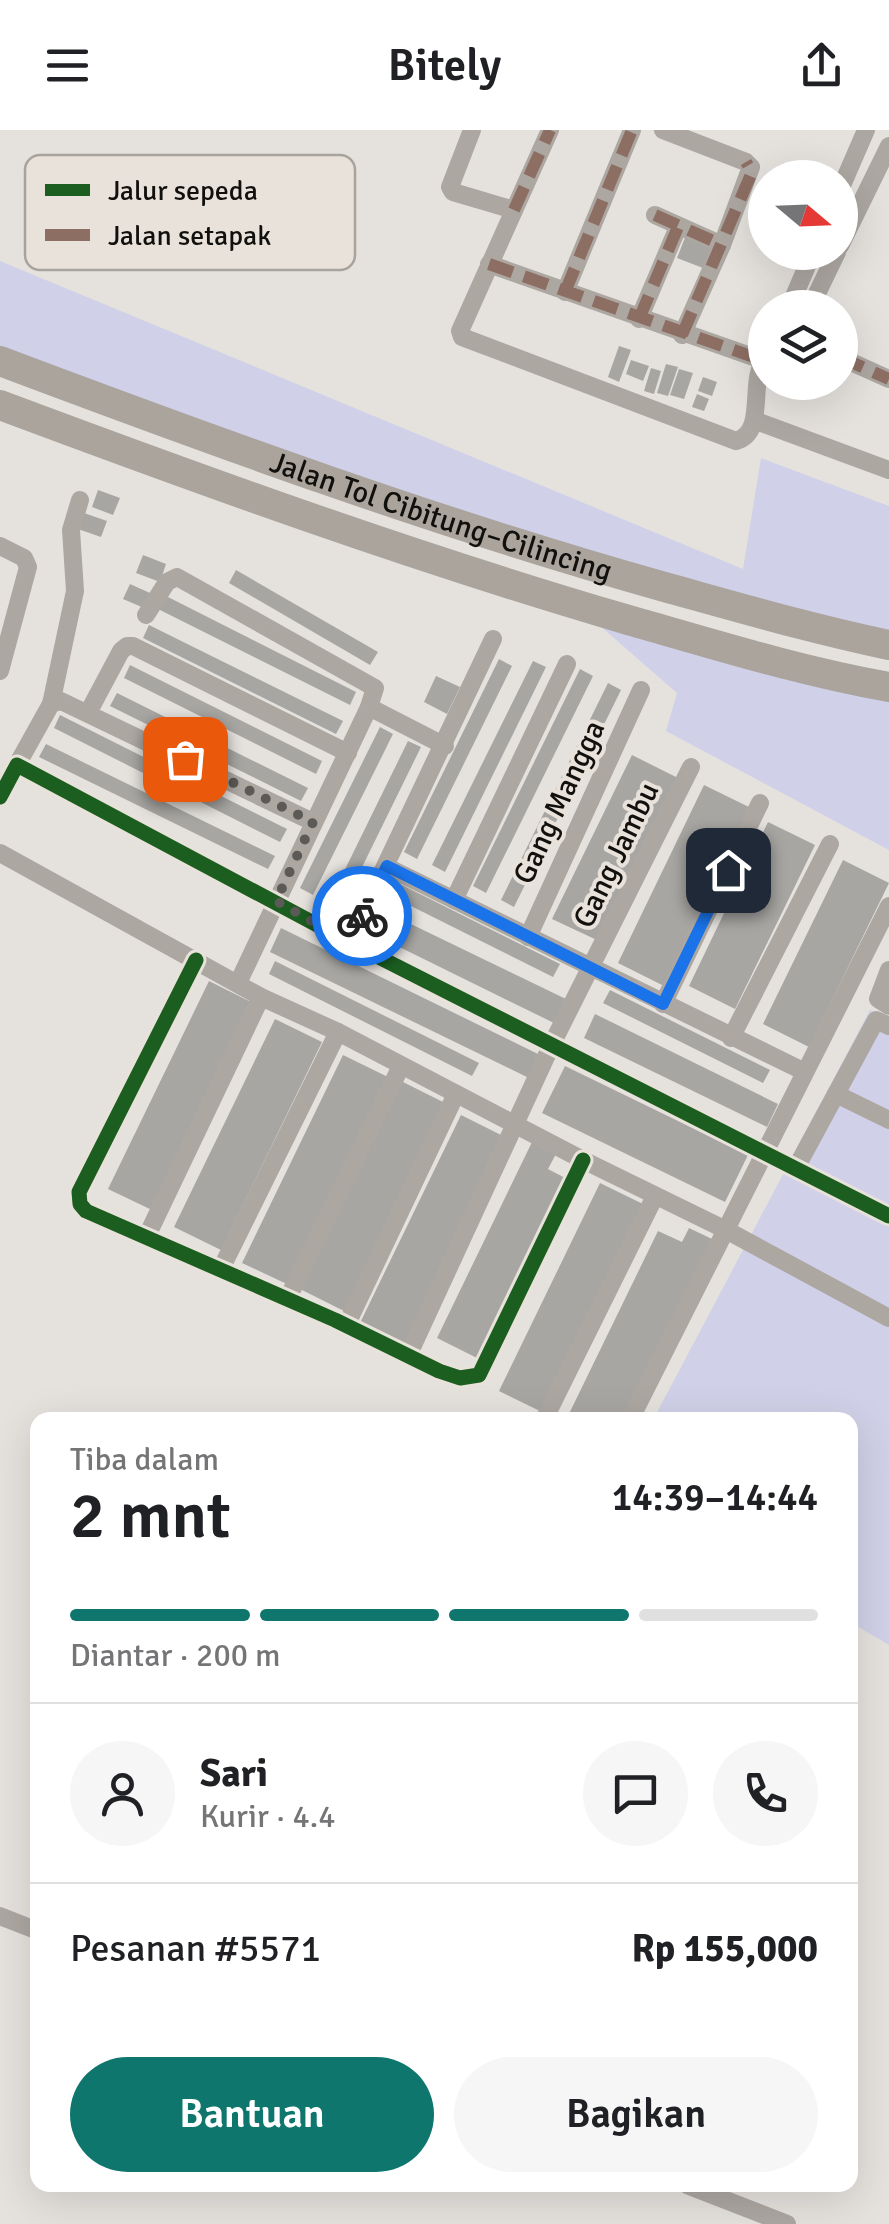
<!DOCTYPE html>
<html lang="id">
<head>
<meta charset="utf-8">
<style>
	:root { --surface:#fff; --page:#f6f6f6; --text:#202124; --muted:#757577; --line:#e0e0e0; --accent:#0f766e }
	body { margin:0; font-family:Signika,sans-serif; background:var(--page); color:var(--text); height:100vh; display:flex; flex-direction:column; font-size:38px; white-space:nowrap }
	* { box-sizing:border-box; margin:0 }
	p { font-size:32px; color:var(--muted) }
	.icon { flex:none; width:55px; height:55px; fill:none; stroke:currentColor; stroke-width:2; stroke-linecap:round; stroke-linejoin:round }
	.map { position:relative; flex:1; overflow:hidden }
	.panel { position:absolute; left:30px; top:1282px; width:828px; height:780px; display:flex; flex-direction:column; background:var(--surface); border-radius:20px; box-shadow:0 10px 40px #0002 }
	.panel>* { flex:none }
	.needle { width:65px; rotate:109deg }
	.tools { position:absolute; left:748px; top:30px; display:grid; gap:20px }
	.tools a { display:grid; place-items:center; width:110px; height:110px; border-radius:50%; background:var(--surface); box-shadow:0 10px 40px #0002; font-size:50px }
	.pin { position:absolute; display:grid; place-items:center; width:85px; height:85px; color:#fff; margin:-42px; border-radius:20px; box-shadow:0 5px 15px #0006 }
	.courier { position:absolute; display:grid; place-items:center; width:100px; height:100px; margin:-50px; border:8px solid #1a73e8; border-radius:50%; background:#fff; color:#222; box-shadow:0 2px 12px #0007 }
	.summary em { font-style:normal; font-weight:600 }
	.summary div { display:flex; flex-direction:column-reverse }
	.summary { display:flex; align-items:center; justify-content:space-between; height:170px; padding:0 40px }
	h1 { font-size:65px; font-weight:600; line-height:75px }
	.bar { display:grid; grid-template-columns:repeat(4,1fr); gap:15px 10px; align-content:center; height:120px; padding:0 40px }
	.bar i { height:12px; border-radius:8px; background:var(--line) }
	.bar .active { background:var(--accent) }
	.bar p { grid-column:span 4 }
	.line { display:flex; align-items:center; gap:25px; padding:0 40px; border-top:2px solid var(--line) }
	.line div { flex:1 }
	.round { display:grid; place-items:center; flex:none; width:105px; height:105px; border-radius:52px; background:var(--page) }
	.cta { display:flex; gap:20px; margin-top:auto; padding:20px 40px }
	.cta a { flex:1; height:115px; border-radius:60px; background:var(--accent); color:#fff; font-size:40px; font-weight:600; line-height:115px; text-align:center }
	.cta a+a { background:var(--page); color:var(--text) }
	header { display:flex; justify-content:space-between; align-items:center; height:130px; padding:0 40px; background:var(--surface); font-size:45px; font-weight:600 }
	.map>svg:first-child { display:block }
	.grass { fill:#d0d0e8 }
	.building { fill:#a7a6a3 }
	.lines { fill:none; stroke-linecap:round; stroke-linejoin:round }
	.street { stroke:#ada7a2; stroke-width:18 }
	.highway { stroke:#aaa49d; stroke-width:30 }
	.quiet { stroke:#8d6e63; stroke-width:12; stroke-dasharray:25 12; stroke-linecap:butt }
	.cycleway-casing { stroke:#e8e2db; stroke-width:21 }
	.cycleway { stroke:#1b5e20; stroke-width:15 }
	.done { stroke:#5c5a56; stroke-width:10; stroke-dasharray:0 18 }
	.route { stroke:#1a73e8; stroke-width:12 }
	.labels { text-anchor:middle; stroke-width:8; stroke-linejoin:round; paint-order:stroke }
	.street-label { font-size:30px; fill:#12100d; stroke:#e8e2db }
	.key { fill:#e8e2db; stroke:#a8a39d; stroke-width:2.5 }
	.key-label { font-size:28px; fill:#12100d }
</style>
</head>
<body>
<header><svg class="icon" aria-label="menu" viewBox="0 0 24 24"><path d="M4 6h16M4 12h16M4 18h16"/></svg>Bitely<svg class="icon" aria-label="share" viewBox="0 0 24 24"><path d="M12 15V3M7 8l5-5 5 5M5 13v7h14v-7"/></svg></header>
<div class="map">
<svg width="889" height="2094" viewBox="0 0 889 2094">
	<rect width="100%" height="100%" fill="#e5e2de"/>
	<!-- grass -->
	<g class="grass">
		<path d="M0,131L743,439L761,328L889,376V515L826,502L0,231Z"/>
		<path d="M576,475L889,557V720L666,601L677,563Z"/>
		<path d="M870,880L889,889V1515L850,1492V1290H653Z"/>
	</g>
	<!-- building -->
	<g class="building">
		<path d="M686,105L712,116L703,138L677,128Z"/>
		<path d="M619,216L631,220L619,252L608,247Z"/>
		<path d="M631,230L649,236L643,251L626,244Z"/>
		<path d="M666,234L678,237L668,266L657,263Z"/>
		<path d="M651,238L661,241L654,264L644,261Z"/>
		<path d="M679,239L693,243L684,269L670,265Z"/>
		<path d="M703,247L717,252L712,266L698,261Z"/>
		<path d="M697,264L709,269L704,281L692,277Z"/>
		<path d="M98,360L120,368L113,385L92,377Z"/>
		<path d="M81,382L107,391L101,407L75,398Z"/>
		<path d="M143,425L166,434L160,452L136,443Z"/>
		<path d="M236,440L378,522L370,535L229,453Z"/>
		<path d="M130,454L150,463L144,478L123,469Z"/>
		<path d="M164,465L356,562L350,575L158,479Z"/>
		<path d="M149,495L343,591L336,604L143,508Z"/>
		<path d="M499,529L512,536L417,729L404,722Z"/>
		<path d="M533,531L546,537L445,742L432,735Z"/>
		<path d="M130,535L322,631L316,644L124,548Z"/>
		<path d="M580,539L593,546L486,763L473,756Z"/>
		<path d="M436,546L460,557L447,584L424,572Z"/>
		<path d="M608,553L621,560L514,777L501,770Z"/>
		<path d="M117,563L308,658L301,671L110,576Z"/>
		<path d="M60,585L287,699L280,712L54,598Z"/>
		<path d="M380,597L393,604L313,765L300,758Z"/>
		<path d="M408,611L421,617L342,778L329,772Z"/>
		<path d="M46,614L275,726L268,739L39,627Z"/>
		<path d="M632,625L678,648L599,811L552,789Z"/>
		<path d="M704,655L751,678L664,856L618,833Z"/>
		<path d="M768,692L815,715L735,879L689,856Z"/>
		<path d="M843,730L889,753L809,917L763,894Z"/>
		<path d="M400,754L560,834L553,847L393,767Z"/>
		<path d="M384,781L568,870L556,894L373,804Z"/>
		<path d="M281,798L542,926L531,949L270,822Z"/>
		<path d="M275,831L479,933L472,946L269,844Z"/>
		<path d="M209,851L255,874L154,1081L108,1059Z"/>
		<path d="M610,860L770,940L763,953L603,873Z"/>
		<path d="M595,884L778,974L767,997L584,908Z"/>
		<path d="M275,889L322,912L221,1120L174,1097Z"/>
		<path d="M343,925L390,948L289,1155L242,1133Z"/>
		<path d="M565,936L748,1025L725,1072L542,983Z"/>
		<path d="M401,951L447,974L346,1182L300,1159Z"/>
		<path d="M461,985L507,1008L406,1215L360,1193Z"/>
		<path d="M533,1010L557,1022L548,1039L571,1051L483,1231L437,1208Z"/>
		<path d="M600,1053L647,1076L546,1284L499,1261Z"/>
		<path d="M689,1098L712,1109L624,1290H566L658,1101L682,1112Z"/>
	</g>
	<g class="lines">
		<!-- street -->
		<g class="street">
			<path d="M472,0L450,57L453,62L514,80"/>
			<path d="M550,0L460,201L462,207L736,311C767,302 748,253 765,228"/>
			<path d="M663,0L746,32L751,37L722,115L682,205"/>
			<path d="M840,60L866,0"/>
			<path d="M655,85L722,115"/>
			<path d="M840,116L889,16"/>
			<path d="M489,134L762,230"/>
			<path d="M565,162L632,0"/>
			<path d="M789,178L813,122"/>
			<path d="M810,178L837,122"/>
			<path d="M639,189L678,97"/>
			<path d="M840,227L889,249"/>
			<path d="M756,291L889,340"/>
			<path d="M0,416L24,428L28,437L0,541"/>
			<path d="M146,485L167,452L177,447L375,558L369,577L238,853"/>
			<path d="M51,574L75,461L71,400L80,370"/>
			<path d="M369,577L445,616"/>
			<path d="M89,581L121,521L127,516H133L348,623"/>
			<path d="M17,635L51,574L61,571L313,692"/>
			<path d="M0,667L17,635L349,812L889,1086"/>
			<path d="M0,723L261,867L338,902L583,1030L726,1100L889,1188"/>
			<path d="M387,737L803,941"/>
			<path d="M454,770L567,534"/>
			<path d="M528,807L641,560"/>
			<path d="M349,812L493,509"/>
			<path d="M196,830L79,1062L80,1074L86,1081L335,1190L439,1241L460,1248L479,1245L583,1030"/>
			<path d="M889,840L878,869L889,876"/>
			<path d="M663,874L760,673"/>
			<path d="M731,908L830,714"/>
			<path d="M836,964L889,990"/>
			<path d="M796,1038L876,890L889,896"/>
			<path d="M146,1108L261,867"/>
			<path d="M220,1141L338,902"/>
			<path d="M287,1170L401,936"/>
			<path d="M346,1196L456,964"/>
			<path d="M408,1226L551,916L691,637"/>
			<path d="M544,1290L655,1066"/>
			<path d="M630,1290C717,1119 802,947 889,776"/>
			<path d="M0,1786L38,1801"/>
			<path d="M687,2055L787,2094"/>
		</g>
		<!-- highway -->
		<g class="highway">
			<path id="s1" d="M0,231C218,313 437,393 661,456C737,477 812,499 889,515"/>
			<path d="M0,275C206,352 413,427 625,489C713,514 799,541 889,557"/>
		</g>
		<!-- quiet -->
		<g class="quiet">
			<path d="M514,80L550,0"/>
			<path d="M655,85L722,115"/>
			<path d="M489,134L762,230L765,228"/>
			<path d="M565,162L632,0"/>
			<path d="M639,189L678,97"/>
			<path d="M682,205L752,42L746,32"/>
			<path d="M840,227L889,249"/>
		</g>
		<defs>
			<g id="cycleway">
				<path d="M0,667L17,635L349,812L889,1086"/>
				<path d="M196,830L79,1062L80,1074L86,1081L335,1190L439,1241L460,1248L479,1245L583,1030"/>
			</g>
		</defs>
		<!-- cycleway casing -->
		<use href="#cycleway" class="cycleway-casing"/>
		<!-- cycleway -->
		<use href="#cycleway" class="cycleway"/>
	</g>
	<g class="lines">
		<!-- done -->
		<path class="done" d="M185,629L313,692L276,771L349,812L362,786"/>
		<!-- route -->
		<path class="route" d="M362,786L387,736L663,874L728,740"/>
	</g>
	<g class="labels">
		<!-- street labels -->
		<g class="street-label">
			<text dy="10" stroke="none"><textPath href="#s1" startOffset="468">Jalan Tol Cibitung–Cilincing</textPath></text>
			<text transform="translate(559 672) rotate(-65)" y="10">Gang Mangga</text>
			<text transform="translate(616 725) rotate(-64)" y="10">Gang Jambu</text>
		</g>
	</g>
	<!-- legend -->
	<rect x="25" y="25" width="330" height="115" rx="15" class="key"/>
	<rect x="45" y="54" width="45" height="12" fill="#1b5e20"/>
	<rect x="45" y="99" width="45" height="12" fill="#8d6e63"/>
	<g class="key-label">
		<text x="108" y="70">Jalur sepeda</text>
		<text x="108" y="115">Jalan setapak</text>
	</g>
</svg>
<div class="tools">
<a><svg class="needle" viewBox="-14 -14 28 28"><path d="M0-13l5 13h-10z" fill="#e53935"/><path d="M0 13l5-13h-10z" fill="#757577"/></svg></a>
<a><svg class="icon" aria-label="layers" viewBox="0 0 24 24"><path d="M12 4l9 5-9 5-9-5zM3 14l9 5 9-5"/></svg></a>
</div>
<div class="pin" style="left:185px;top:629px;background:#ea580c"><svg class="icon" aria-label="bag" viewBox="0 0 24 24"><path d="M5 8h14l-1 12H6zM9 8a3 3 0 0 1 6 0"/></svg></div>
<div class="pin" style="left:728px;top:740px;background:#1f2937"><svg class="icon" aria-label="home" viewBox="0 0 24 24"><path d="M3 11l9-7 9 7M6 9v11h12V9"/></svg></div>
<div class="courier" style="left:362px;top:786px"><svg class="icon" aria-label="bike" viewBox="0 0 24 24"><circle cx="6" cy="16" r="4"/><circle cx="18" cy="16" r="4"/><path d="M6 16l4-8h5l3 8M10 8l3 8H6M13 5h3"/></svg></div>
<section class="panel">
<div class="summary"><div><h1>2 mnt</h1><p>Tiba dalam</p></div><em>14:39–14:44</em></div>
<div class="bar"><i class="active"></i><i class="active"></i><i class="active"></i><i></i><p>Diantar · 200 m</p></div>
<div class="line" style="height:180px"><a class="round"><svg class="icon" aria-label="person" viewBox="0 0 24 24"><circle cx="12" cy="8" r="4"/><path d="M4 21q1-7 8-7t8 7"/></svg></a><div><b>Sari</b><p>Kurir · 4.4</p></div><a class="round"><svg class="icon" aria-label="chat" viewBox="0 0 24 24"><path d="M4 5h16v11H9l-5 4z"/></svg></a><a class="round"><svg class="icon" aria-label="phone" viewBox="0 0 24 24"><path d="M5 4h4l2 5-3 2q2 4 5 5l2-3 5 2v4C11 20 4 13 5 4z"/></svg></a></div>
<div class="line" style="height:130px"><div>Pesanan #5571</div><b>Rp 155,000</b></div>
<div class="cta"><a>Bantuan</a><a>Bagikan</a></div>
</section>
</div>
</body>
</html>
